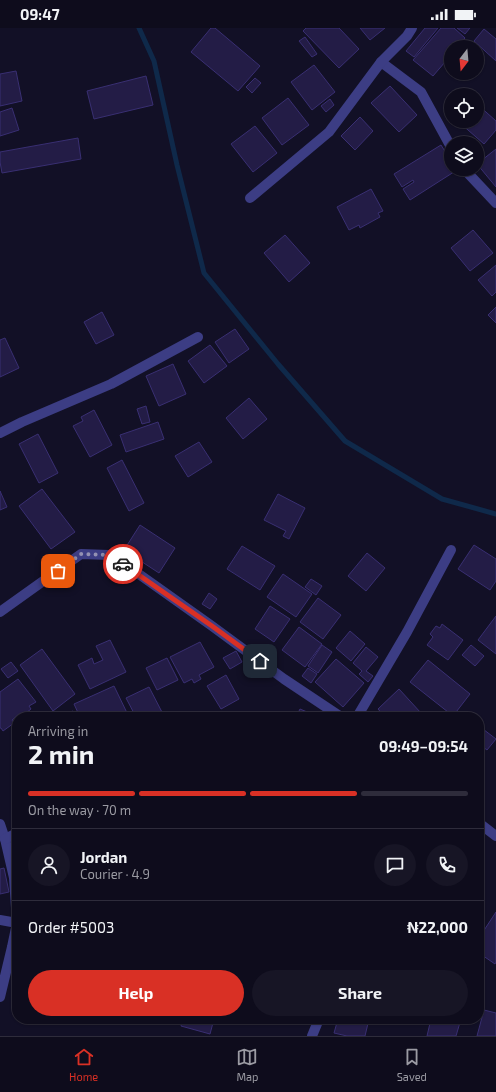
<!DOCTYPE html>
<html lang="en">
<head>
<meta charset="utf-8">
<style>
	:root { --surface:#0e0c1c; --page:#171525; --text:#f1f3f6; --muted:#9b9ba3; --line:#2e2c3b; --accent:#d93025 }
	body { margin:0; font-family:"Exo 2",sans-serif; background:var(--page); color:var(--text); height:100vh; display:flex; flex-direction:column; font-size:15px; white-space:nowrap }
	* { box-sizing:border-box; margin:0 }
	p { font-size:13px; color:var(--muted) }
	.icon { flex:none; width:22px; height:22px; fill:none; stroke:currentColor; stroke-width:2; stroke-linecap:round; stroke-linejoin:round }
	.map { position:relative; flex:1; overflow:hidden }
	.drawer { position:absolute; left:12px; top:684px; width:472px; height:312px; display:flex; flex-direction:column; background:var(--surface); border-radius:16px; box-shadow:0 1px 3px #0004,0 0 0 1px var(--line) }
	.drawer>* { flex:none }
	.needle { width:26px; rotate:196deg }
	.tools { position:absolute; left:444px; top:12px; display:grid; gap:8px }
	.tools a { display:grid; place-items:center; width:40px; height:40px; border-radius:50%; background:var(--surface); box-shadow:0 1px 3px #0004,0 0 0 1px var(--line); font-size:20px }
	.pin { position:absolute; display:grid; place-items:center; width:34px; height:34px; color:#fff; margin:-17px; border-radius:8px; box-shadow:0 2px 6px #0006 }
	.courier { position:absolute; display:grid; place-items:center; width:40px; height:40px; margin:-20px; border:3px solid #d93025; border-radius:50%; background:#fff; color:#222; box-shadow:0 1px 5px #0007 }
	.head em { font-style:normal; font-weight:700 }
	.head div { display:flex; flex-direction:column-reverse }
	.head { display:flex; align-items:center; justify-content:space-between; height:68px; padding:0 16px }
	h1 { font-size:26px; font-weight:700; line-height:30px }
	.bar { display:grid; grid-template-columns:repeat(4,1fr); gap:6px 4px; align-content:center; height:48px; padding:0 16px }
	.bar i { height:5px; border-radius:3px; background:var(--line) }
	.bar .on { background:var(--accent) }
	.bar p { grid-column:span 4 }
	.line { display:flex; align-items:center; gap:10px; padding:0 16px; border-top:1px solid var(--line) }
	.line div { flex:1 }
	.round { display:grid; place-items:center; flex:none; width:42px; height:42px; border-radius:21px; background:var(--page) }
	.primary-button { display:flex; gap:8px; margin-top:auto; padding:8px 16px }
	.primary-button a { flex:1; height:46px; border-radius:24px; background:var(--accent); color:#fff; font-size:16px; font-weight:700; line-height:46px; text-align:center }
	.primary-button a+a { background:var(--page); color:var(--text) }
	.status { display:flex; justify-content:space-between; align-items:center; height:28px; padding:0 20px; background:var(--surface); direction:ltr }
	.status svg { height:11px; fill:currentColor }
	.tab-bar { display:flex; justify-content:space-around; align-items:center; height:56px; border-top:1px solid var(--line); background:var(--surface); font-size:11px; color:var(--muted) }
	.tab-bar a { display:grid; justify-items:center; gap:2px }
	.tab-bar .on { color:var(--accent) }
	.map>svg:first-child { display:block }
	.lines { fill:none; stroke-linecap:round; stroke-linejoin:round }
	.stream { stroke:#0f294a; stroke-width:5 }
	.building { fill:#231c46; stroke:#392f72 }
	.minor { stroke:#3c3d84; stroke-width:10 }
	.done { stroke:#9391b2; stroke-width:4; stroke-dasharray:0 7.2 }
	.route { stroke:#d93025; stroke-width:5 }
</style>
</head>
<body>
<div class="status"><b>09:47</b><svg viewBox="0 0 49 12"><path d="M0 12V9h3v3zM5 12V6h3v6zM10 12V3h3v9zM15 12V0h3v12zM26 1h20v11H26zM47 4h2v5h-2z"/></svg></div>
<div class="map">
<svg width="496" height="1008" viewBox="0 0 496 1008">
	<rect width="100%" height="100%" fill="#121026"/>
	<g class="lines">
		<!-- stream -->
		<path class="stream" d="M139,0L154,33L177,137L204,245L278,336L345,413L442,471L496,486"/>
	</g>
	<!-- building -->
	<g class="building">
		<path d="M211,0H215L260,38L238,63L191,24Z"/>
		<path d="M306,0H339L359,21L339,40L303,3Z"/>
		<path d="M360,0H385L370,12Z"/>
		<path d="M425,0H438L414,29L406,23Z"/>
		<path d="M441,0H454L465,10L457,19H451V27L433,48L413,32Z"/>
		<path d="M457,0H470L465,6Z"/>
		<path d="M484,1L496,11V33L474,13Z"/>
		<path d="M305,9L317,26L312,29L299,13Z"/>
		<path d="M314,37L335,64L312,82L291,54Z"/>
		<path d="M16,43L22,73L0,78V46Z"/>
		<path d="M146,48L153,77L94,91L87,63Z"/>
		<path d="M255,50L261,55L252,65L246,59Z"/>
		<path d="M390,58L417,87L399,104L371,75Z"/>
		<path d="M288,70L309,97L282,117L262,90Z"/>
		<path d="M330,71L334,77L326,84L321,78Z"/>
		<path d="M477,76L496,93V102L484,116L460,95L461,93H477Z"/>
		<path d="M12,80L19,102L0,108V84Z"/>
		<path d="M360,89L373,103L355,122L341,108Z"/>
		<path d="M255,98L277,125L253,144L231,116Z"/>
		<path d="M78,110L81,131L2,145L0,134V124Z"/>
		<path d="M441,117L451,133V141H456L457,142L410,172L403,161L414,154L413,152L402,159L394,146Z"/>
		<path d="M496,121V159L477,136Z"/>
		<path d="M371,161L383,183L378,185L380,189L360,200L359,197L349,202L337,179Z"/>
		<path d="M473,202L493,225L470,243L451,220Z"/>
		<path d="M285,207L310,235L289,254L264,225Z"/>
		<path d="M496,237V264L492,268L478,252Z"/>
		<path d="M496,279V295L488,287Z"/>
		<path d="M102,284L114,307L96,316L84,294Z"/>
		<path d="M235,301L249,321L229,335L215,314Z"/>
		<path d="M5,310L19,340L0,349V312Z"/>
		<path d="M210,317L227,338L204,355L188,333Z"/>
		<path d="M173,336L186,366L159,378L146,348Z"/>
		<path d="M249,370L267,391L243,411L226,390Z"/>
		<path d="M146,378L150,394L142,396L137,381Z"/>
		<path d="M94,382L112,417L90,429L73,398L83,393L81,389Z"/>
		<path d="M158,394L164,411L126,424L120,407Z"/>
		<path d="M38,406L58,445L39,455L19,416Z"/>
		<path d="M199,414L212,434L188,449L175,428Z"/>
		<path d="M122,432L144,475L129,483L107,440Z"/>
		<path d="M42,461L75,504L51,521L19,478Z"/>
		<path d="M0,463L7,479L0,482Z"/>
		<path d="M278,466L305,480L289,511L283,508L286,503L264,492Z"/>
		<path d="M140,497L175,520L159,545L124,522Z"/>
		<path d="M474,517L496,531V553L490,562L458,541Z"/>
		<path d="M242,518L275,538L260,562L227,541Z"/>
		<path d="M367,525L385,540L366,563L348,548Z"/>
		<path d="M283,546L312,566L296,589L267,569Z"/>
		<path d="M311,551L322,558L316,567L305,559Z"/>
		<path d="M209,565L217,571L210,581L202,576Z"/>
		<path d="M318,570L341,587L323,611L300,594Z"/>
		<path d="M270,578L290,591L274,614L255,601Z"/>
		<path d="M496,588V626L478,612Z"/>
		<path d="M442,596L463,612L448,632L427,617L433,609L430,606L436,598L440,600Z"/>
		<path d="M299,599L322,616L305,639L282,622Z"/>
		<path d="M350,603L365,616L351,633L336,620Z"/>
		<path d="M110,612L126,644L90,661L78,637L92,630L94,636L103,632L96,618Z"/>
		<path d="M200,614L214,639L199,647L201,651L194,655L192,651L184,655L170,629Z"/>
		<path d="M322,617L332,624L318,645L308,638Z"/>
		<path d="M471,617L484,628L475,638L462,627Z"/>
		<path d="M366,619L378,629L366,643L373,648L368,654L359,646L362,643L353,635Z"/>
		<path d="M42,621L75,666L53,683L20,637Z"/>
		<path d="M236,623L242,634L230,641L223,630Z"/>
		<path d="M167,630L178,652L157,662L146,640Z"/>
		<path d="M336,631L364,655L343,679L315,654Z"/>
		<path d="M428,632L470,666L453,688L410,654Z"/>
		<path d="M11,634L18,643L8,650L1,641Z"/>
		<path d="M308,640L317,646L311,655L302,648Z"/>
		<path d="M226,647L239,671L221,681L207,658Z"/>
		<path d="M18,651L36,674L29,678L31,681L21,689L19,686L12,692L14,695L3,703L1,700H0V664Z"/>
		<path d="M114,658L129,689H80L74,676Z"/>
		<path d="M149,659L164,688L162,689H136L126,670Z"/>
		<path d="M399,661L421,685L417,689H385L378,681Z"/>
		<path d="M300,681L319,689H296Z"/>
		<path d="M73,683L76,689H59Z"/>
		<path d="M479,698L496,711L487,722L479,716Z"/>
		<path d="M4,840L9,864L0,866V841Z"/>
		<path d="M479,865L484,868L479,878Z"/>
		<path d="M496,884V934L495,936L479,925V910Z"/>
		<path d="M484,982L496,985V1008H477Z"/>
		<path d="M183,991H214L210,1006L181,998Z"/>
		<path d="M338,991H369L365,1008H347L334,1005Z"/>
		<path d="M405,991H424L422,996Z"/>
		<path d="M431,991H461L456,1008H427Z"/>
	</g>
	<g class="lines">
		<!-- minor -->
		<g class="minor">
			<path d="M381,34L421,64L451,119"/>
			<path d="M464,141L496,175"/>
			<path d="M250,170L329,104L381,34L407,8L412,0"/>
			<path d="M0,405L22,394L111,356L198,309"/>
			<path d="M0,584L81,526L109,527L136,544L212,598L284,651L341,689"/>
			<path d="M357,689L407,604L451,522"/>
			<path d="M479,795L496,808"/>
			<path d="M0,796L5,811L14,850L17,895L12,919L0,969"/>
			<path d="M5,811L17,805"/>
			<path d="M0,892L17,895"/>
			<path d="M312,1008L319,991"/>
		</g>
	</g>
	<g class="lines">
		<!-- done -->
		<path class="done" d="M58,543L81,526L109,527L123,536"/>
		<!-- route -->
		<path class="route" d="M123,536L212,598L260,633"/>
	</g>
</svg>
<div class="tools">
<a><svg class="needle" viewBox="-14 -14 28 28"><path d="M0-13l5 13h-10z" fill="#e53935"/><path d="M0 13l5-13h-10z" fill="#9b9ba3"/></svg></a>
<a><svg class="icon" aria-label="locate" viewBox="0 0 24 24"><circle cx="12" cy="12" r="6"/><path d="M12 2v4M12 18v4M2 12h4M18 12h4"/></svg></a>
<a><svg class="icon" aria-label="layers" viewBox="0 0 24 24"><path d="M12 4l9 5-9 5-9-5zM3 14l9 5 9-5"/></svg></a>
</div>
<div class="pin" style="left:58px;top:543px;background:#ea580c"><svg class="icon" aria-label="bag" viewBox="0 0 24 24"><path d="M5 8h14l-1 12H6zM9 8a3 3 0 0 1 6 0"/></svg></div>
<div class="pin" style="left:260px;top:633px;background:#1f2937"><svg class="icon" aria-label="home" viewBox="0 0 24 24"><path d="M3 11l9-7 9 7M6 9v11h12V9"/></svg></div>
<div class="courier" style="left:123px;top:536px"><svg class="icon" aria-label="car" viewBox="0 0 24 24"><path d="M5 17H2v-5l4-1 3-4h7l3 4 3 1v5h-3M9 17h6M6 11h13"/><circle cx="7" cy="17" r="2"/><circle cx="17" cy="17" r="2"/></svg></div>
<section class="drawer">
<div class="head"><div><h1>2 min</h1><p>Arriving in</p></div><em>09:49–09:54</em></div>
<div class="bar"><i class="on"></i><i class="on"></i><i class="on"></i><i></i><p>On the way · 70 m</p></div>
<div class="line" style="height:72px"><a class="round"><svg class="icon" aria-label="person" viewBox="0 0 24 24"><circle cx="12" cy="8" r="4"/><path d="M4 21q1-7 8-7t8 7"/></svg></a><div><b>Jordan</b><p>Courier · 4.9</p></div><a class="round"><svg class="icon" aria-label="chat" viewBox="0 0 24 24"><path d="M4 5h16v11H9l-5 4z"/></svg></a><a class="round"><svg class="icon" aria-label="phone" viewBox="0 0 24 24"><path d="M5 4h4l2 5-3 2q2 4 5 5l2-3 5 2v4C11 20 4 13 5 4z"/></svg></a></div>
<div class="line" style="height:52px"><div>Order #5003</div><b>₦22,000</b></div>
<div class="primary-button"><a>Help</a><a>Share</a></div>
</section>
</div>
<nav class="tab-bar">
<a class="on"><svg class="icon" aria-label="home" viewBox="0 0 24 24"><path d="M3 11l9-7 9 7M6 9v11h12V9"/></svg>Home</a>
<a><svg class="icon" aria-label="map" viewBox="0 0 24 24"><path d="M3 6l6-2 6 2 6-2v14l-6 2-6-2-6 2zM9 4v14M15 6v14"/></svg>Map</a>
<a><svg class="icon" aria-label="saved" viewBox="0 0 24 24"><path d="M7 4h10v16l-5-4-5 4z"/></svg>Saved</a>
</nav>
</body>
</html>
